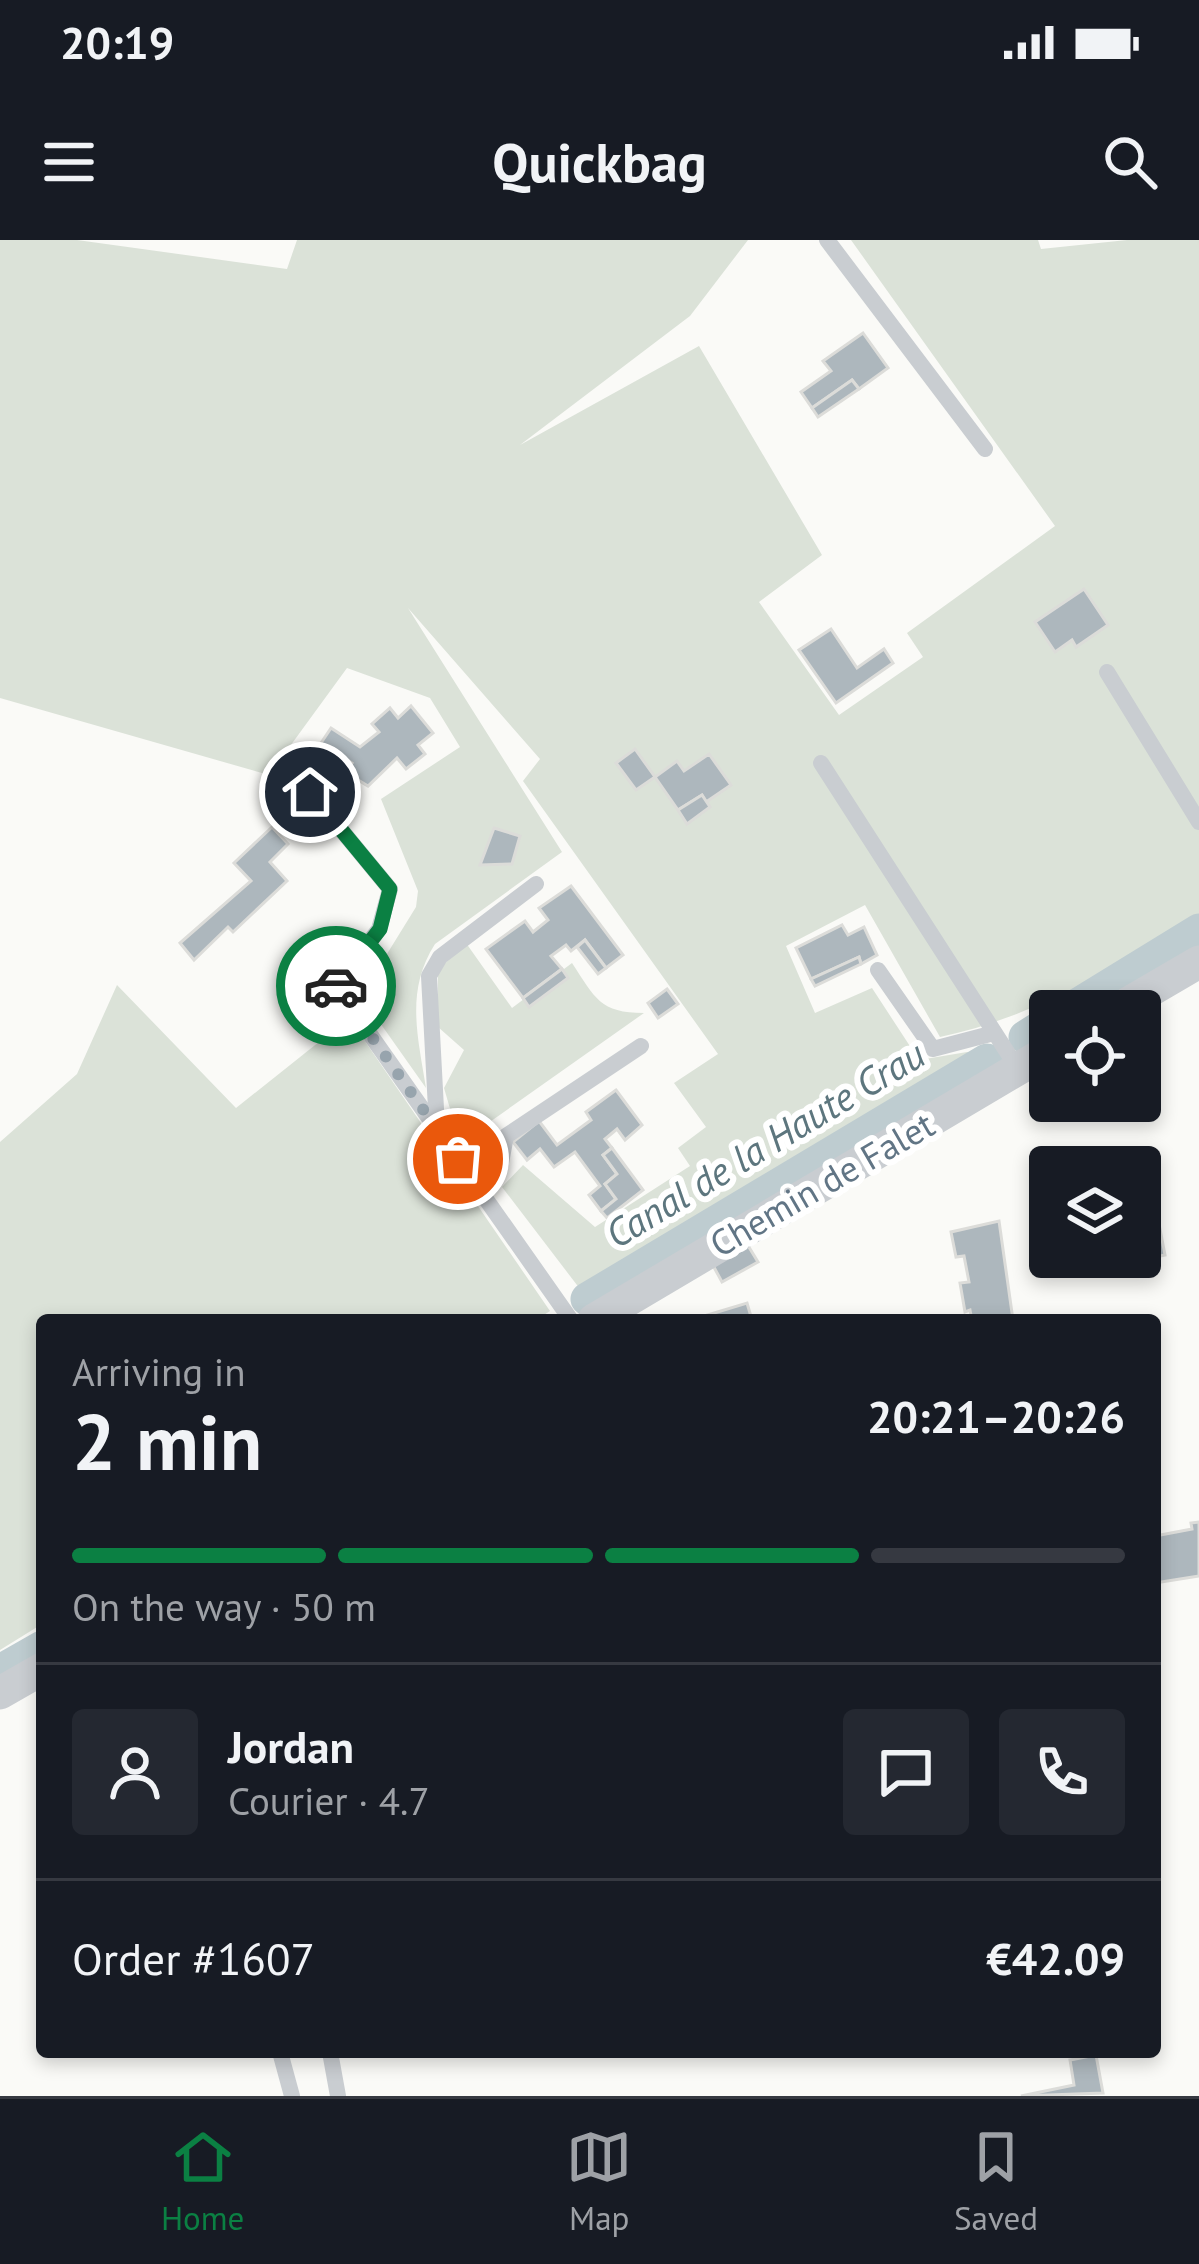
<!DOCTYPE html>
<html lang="en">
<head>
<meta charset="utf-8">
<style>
	:root { --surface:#171b24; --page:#242831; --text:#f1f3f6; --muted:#9ea1a6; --line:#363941; --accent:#0b8043 }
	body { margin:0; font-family:"PT Sans",sans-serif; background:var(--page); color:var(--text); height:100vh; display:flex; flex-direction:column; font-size:45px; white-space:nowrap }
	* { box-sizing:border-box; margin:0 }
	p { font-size:39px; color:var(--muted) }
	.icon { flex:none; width:66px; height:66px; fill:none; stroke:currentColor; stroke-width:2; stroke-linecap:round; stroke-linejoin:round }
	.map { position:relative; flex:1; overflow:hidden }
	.sheet { position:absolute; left:36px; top:1074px; width:1125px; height:744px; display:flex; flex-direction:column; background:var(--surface); border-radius:12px; box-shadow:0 6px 18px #0003 }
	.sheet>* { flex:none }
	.buttons { position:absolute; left:1029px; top:750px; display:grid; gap:24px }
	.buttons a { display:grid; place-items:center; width:132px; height:132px; border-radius:12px; background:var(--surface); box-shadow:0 6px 18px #0003; font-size:60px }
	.pin { position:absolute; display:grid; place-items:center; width:102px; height:102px; color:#fff; margin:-51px; border:6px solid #fff; border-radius:50%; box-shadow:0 3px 12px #0007 }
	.courier { position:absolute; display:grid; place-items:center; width:120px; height:120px; margin:-60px; border:9px solid #0b8043; border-radius:50%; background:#fff; color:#222; box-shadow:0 3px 15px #0007 }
	.summary em { font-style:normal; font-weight:700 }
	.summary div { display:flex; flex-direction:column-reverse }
	.summary { display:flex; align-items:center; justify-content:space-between; height:204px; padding:0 36px }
	h1 { font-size:78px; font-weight:700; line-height:90px }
	.bar { display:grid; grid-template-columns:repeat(4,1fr); gap:18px 12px; align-content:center; height:144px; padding:0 36px }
	.bar i { height:15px; border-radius:9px; background:var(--line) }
	.bar .current { background:var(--accent) }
	.bar p { grid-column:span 4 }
	.line { display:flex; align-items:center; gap:30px; padding:0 36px; border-top:3px solid var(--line) }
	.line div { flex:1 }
	.round { display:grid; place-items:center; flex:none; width:126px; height:126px; border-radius:12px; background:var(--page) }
	.status { display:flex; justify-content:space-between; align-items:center; height:84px; padding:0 60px; background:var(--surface); direction:ltr }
	.status svg { height:33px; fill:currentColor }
	header { display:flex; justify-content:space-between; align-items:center; height:156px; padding:0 36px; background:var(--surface); font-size:54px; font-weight:700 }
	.tabs { display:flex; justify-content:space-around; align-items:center; height:168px; border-top:3px solid var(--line); background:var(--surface); font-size:33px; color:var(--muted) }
	.tabs a { display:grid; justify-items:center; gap:6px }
	.tabs .current { color:var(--accent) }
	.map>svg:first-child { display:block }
	.green { fill:#dbe2d8 }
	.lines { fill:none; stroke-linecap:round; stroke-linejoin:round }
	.canal { stroke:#beccd0; stroke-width:33 }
	.building { fill:#adb7bd; stroke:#dcdcd9; stroke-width:3 }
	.lane { stroke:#c9cdd1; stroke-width:16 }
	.street { stroke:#c9cdd1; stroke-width:33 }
	.done { stroke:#97a4ad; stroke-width:12; stroke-dasharray:0 21.6 }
	.route { stroke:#0b8043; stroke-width:15 }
	.labels { text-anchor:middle; stroke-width:12; stroke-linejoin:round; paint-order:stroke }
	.street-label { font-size:36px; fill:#617585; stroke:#fff }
	.water-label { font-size:39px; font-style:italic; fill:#5d767e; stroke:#fff }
</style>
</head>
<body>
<div class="status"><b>20:19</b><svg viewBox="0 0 49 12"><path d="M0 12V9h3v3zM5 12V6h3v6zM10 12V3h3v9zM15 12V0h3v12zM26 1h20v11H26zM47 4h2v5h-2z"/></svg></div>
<header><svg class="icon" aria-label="menu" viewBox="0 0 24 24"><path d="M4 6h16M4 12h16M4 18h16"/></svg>Quickbag<svg class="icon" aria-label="search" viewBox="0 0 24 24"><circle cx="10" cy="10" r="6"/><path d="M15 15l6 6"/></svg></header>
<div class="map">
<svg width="1199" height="1856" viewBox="0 0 1199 1856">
	<rect width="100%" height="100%" fill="#fafaf7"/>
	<!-- green -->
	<g class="green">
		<path d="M0,0H77L287,29L297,0H748L690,76L520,205L699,106L822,315L759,362L839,475L923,417L907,393L1055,286L851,0H1038L1041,9L1127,0H1199V680C1119,726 1032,778 940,797L865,665L786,706L815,773L872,748L919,820L967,812L986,815L580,1049L502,947L523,925L595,987L690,926L678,908L706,887L674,843L718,814L523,541L540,519L408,368L562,612L435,704C405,751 418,797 426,848L361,756L416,667L418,651L381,559L460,507L430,458L347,428L269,535L0,458Z"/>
		<path d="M466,703L512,768L572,723C595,758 600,773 644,773L460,903L444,848L464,810L438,787V730Z"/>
		<path d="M117,745L236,868L349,778L550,1071L536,1080H42V1384L0,1410V902L77,834Z"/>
	</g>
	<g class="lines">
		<!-- canal -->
		<g class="canal">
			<path d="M1067,771L1199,690"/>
			<path d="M1025,797L1050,781"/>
			<path d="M587,1059L987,820"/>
			<path d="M0,1431L42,1407"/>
		</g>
	</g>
	<!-- building -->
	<g class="building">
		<path d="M863,93L888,128L859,149L852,140L812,168L801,152L831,131L823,121Z"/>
		<path d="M852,140L859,149L818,177L812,168Z"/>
		<path d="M1084,349L1108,385L1076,407L1072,400L1055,412L1035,382Z"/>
		<path d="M831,389L857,428L884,409L893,423L836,463L799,410Z"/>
		<path d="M411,466L433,493L418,505L425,514L406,529L397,518L368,546L345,532L352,523L340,515L334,524L313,515L331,488L360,507L379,492L372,484L390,468L398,478Z"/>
		<path d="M635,509L655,537L636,550L616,523Z"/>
		<path d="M709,514L731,545L706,562L702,555L678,570L655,537L677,521L684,531Z"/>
		<path d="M702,555L710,567L687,584L678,570Z"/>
		<path d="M272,587L288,604L270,622L287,641L233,692L228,687L194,720L180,703L251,641L234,623Z"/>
		<path d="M494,588L520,596L512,624L480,625Z"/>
		<path d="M571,646L623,715L606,728L585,700L571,711L566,705L551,716L562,729L523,758L486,709L525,681L533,692L548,680L539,668Z"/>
		<path d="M842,685L848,695L864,687L877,715L861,724L859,717L811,739L796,708Z"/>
		<path d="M585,700L606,728L598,734L577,707Z"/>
		<path d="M859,717L861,724L815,746L811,739Z"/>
		<path d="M562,729L568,738L529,767L523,758Z"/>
		<path d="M667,749L678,764L658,778L648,763Z"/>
		<path d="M616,850L642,885L625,900L617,889L605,899L612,908L603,915L617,934L605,944L616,959L601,971L589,955L600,946L575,912L554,927L540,909L527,920L513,902L539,881L557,905L591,880L586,872Z"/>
		<path d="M612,908L643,950L607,978L601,971L616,959L605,944L617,934L603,915Z"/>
		<path d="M1155,963L1165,1015L1095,1029L1092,1017H1140V966Z"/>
		<path d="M999,981L1013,1080H972L970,1070L965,1072L960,1043L969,1042L964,1016L956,1017L951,992Z"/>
		<path d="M744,999L758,1022L722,1042L709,1018Z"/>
		<path d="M747,1063L752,1080H691Z"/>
		<path d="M1199,1282V1336L1155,1343V1296L1192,1289L1191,1283Z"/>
		<path d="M1096,1815L1103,1853L1021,1856L1074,1845L1070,1820Z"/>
	</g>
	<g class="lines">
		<!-- lane -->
		<g class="lane">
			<path d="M827,0L985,209"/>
			<path d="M1107,432L1199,582"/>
			<path d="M821,523L1018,829"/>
			<path d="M310,552L390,649L379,689L336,746L571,1080"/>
			<path d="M878,730L933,809L994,793"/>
			<path d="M437,888L429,736L440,717L536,644"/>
			<path d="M479,949L500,928L506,896L641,806"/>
			<path d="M280,1812L292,1856"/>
			<path d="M330,1812L338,1856"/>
		</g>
		<!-- street -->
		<g class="street">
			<path d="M1115,771L1199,722"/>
			<path d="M594,1080L1050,810"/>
			<path d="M0,1453L42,1429"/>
		</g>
	</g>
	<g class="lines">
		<!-- done -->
		<path class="done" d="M336,746L458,919"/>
		<!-- route -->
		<path class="route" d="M310,552L390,649L380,689L336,746"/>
	</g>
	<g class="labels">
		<!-- street labels -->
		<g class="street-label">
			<text transform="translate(822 944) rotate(-30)" y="13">Chemin de Falet</text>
		</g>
		<!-- water labels -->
		<g class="water-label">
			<text transform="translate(765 904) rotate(-31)" y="14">Canal de la Haute Crau</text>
		</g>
	</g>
</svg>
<div class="buttons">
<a><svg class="icon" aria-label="locate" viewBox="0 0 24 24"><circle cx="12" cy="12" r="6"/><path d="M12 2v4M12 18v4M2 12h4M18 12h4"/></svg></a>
<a><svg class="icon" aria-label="layers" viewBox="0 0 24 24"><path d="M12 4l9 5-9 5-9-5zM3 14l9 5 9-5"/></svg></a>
</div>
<div class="pin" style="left:458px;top:919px;background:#ea580c"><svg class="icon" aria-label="bag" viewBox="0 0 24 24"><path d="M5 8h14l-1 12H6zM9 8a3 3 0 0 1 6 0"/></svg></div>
<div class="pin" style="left:310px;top:552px;background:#1f2937"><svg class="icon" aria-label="home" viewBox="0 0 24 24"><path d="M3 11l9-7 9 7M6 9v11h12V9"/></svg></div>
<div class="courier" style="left:336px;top:746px"><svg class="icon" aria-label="car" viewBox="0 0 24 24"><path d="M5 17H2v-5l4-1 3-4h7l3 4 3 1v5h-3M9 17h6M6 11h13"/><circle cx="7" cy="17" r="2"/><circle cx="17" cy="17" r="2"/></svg></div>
<section class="sheet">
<div class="summary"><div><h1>2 min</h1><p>Arriving in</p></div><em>20:21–20:26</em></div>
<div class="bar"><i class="current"></i><i class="current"></i><i class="current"></i><i></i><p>On the way · 50 m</p></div>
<div class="line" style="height:216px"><a class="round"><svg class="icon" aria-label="person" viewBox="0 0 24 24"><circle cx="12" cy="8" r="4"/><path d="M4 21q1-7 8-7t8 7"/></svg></a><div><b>Jordan</b><p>Courier · 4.7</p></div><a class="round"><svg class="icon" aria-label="chat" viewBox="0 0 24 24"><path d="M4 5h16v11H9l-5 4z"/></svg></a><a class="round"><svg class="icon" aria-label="phone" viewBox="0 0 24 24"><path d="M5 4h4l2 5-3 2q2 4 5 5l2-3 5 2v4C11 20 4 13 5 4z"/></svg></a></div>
<div class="line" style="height:156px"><div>Order #1607</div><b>€42.09</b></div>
</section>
</div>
<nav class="tabs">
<a class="current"><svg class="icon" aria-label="home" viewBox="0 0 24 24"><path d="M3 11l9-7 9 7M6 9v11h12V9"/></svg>Home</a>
<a><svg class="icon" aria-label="map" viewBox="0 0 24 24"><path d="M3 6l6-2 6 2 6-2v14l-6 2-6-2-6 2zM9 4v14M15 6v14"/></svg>Map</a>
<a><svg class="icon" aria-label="saved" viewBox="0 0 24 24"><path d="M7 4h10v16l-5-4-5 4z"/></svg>Saved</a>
</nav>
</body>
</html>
